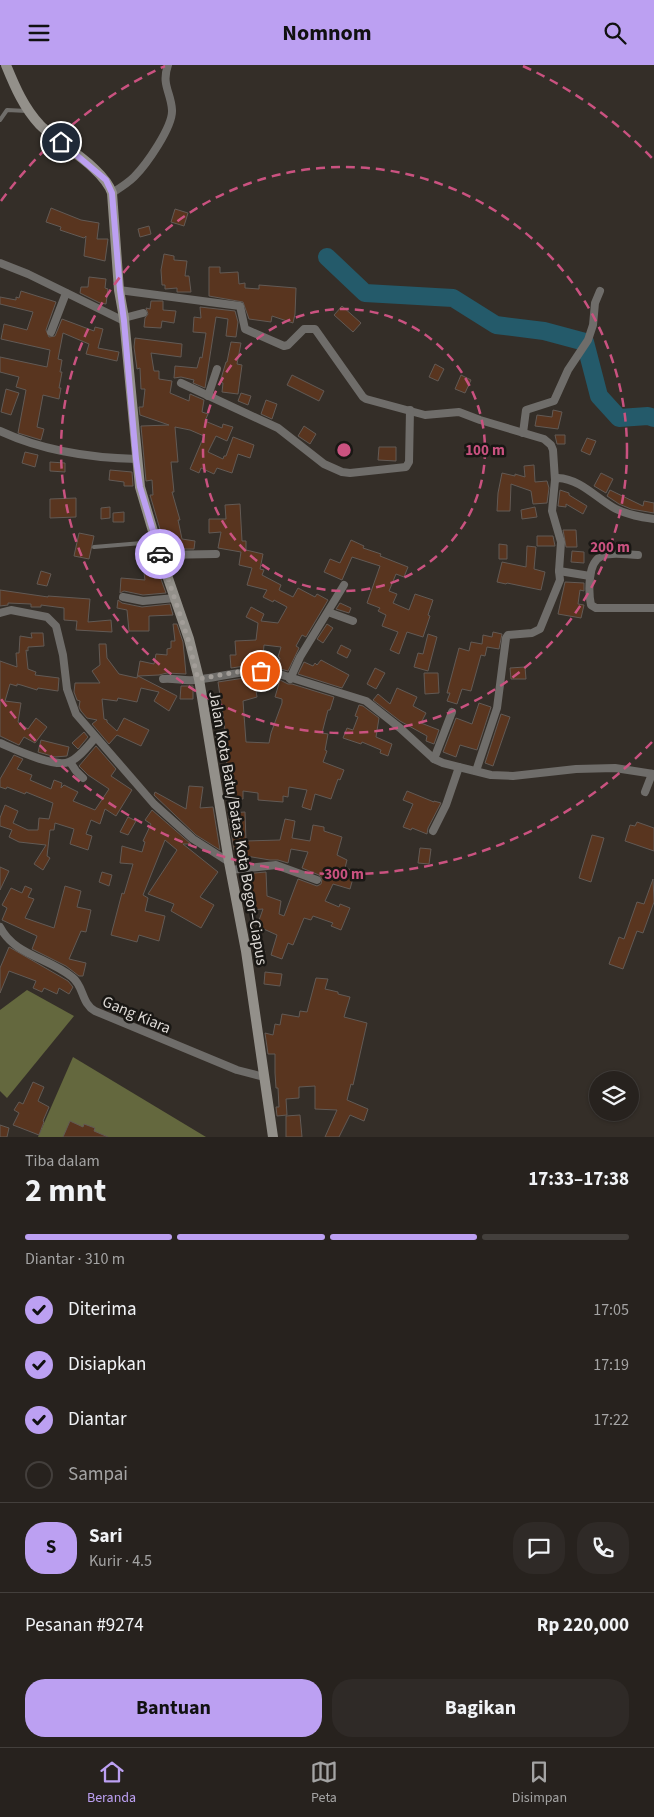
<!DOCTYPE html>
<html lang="id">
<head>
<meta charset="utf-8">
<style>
	:root { --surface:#27221e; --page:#2f2a27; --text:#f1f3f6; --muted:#a4a4a4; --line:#433f3c; --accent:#bca0f2 }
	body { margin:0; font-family:"Source Sans 3",sans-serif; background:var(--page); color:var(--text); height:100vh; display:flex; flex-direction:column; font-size:19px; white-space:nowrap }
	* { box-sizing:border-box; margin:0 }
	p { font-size:16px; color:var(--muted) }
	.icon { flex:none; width:28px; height:28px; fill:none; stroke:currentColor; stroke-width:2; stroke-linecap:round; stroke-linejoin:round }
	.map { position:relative; height:1072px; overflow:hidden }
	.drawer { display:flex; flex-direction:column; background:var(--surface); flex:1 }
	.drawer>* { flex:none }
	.tools { position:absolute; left:589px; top:1006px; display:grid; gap:10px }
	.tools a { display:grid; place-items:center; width:50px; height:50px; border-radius:50%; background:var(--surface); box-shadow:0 1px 4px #0004,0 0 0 1px var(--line); font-size:25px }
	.pin { position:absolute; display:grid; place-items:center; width:42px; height:42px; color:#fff; margin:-21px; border:2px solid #fff; border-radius:50%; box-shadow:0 1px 5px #0007 }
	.courier { position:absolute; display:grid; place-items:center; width:50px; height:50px; margin:-25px; border:4px solid #bca0f2; border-radius:50%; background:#fff; color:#222; box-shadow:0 1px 6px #0007 }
	.headline em { font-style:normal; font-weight:700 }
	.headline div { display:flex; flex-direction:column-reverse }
	.headline { display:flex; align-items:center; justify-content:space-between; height:85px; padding:0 25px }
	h1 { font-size:32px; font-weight:700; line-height:38px }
	.bar { display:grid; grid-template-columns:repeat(4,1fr); gap:8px 5px; align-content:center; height:60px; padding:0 25px }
	.bar i { height:6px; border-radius:4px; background:var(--line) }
	.bar .current { background:var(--accent) }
	.bar p { grid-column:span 4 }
	.line { display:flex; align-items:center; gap:12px; padding:0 25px; border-top:1px solid var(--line) }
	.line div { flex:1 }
	.round { display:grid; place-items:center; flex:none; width:52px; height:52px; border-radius:20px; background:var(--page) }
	ol { padding:0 25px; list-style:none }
	li { display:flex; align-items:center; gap:15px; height:55px }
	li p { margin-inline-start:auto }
	li .icon { padding:5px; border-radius:50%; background:var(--accent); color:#111; stroke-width:4 }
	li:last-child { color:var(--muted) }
	li i { width:28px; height:28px; border:2px solid var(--line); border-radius:50% }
	.cta { display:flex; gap:10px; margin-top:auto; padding:10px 25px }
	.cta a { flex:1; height:58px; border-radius:20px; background:var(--accent); color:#111; font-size:20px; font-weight:700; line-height:58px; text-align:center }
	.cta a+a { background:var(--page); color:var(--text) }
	header { display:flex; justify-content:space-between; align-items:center; height:65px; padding:0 25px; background:var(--accent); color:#111; font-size:22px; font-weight:700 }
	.menu { display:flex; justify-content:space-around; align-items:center; height:70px; border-top:1px solid var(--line); background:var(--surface); font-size:14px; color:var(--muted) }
	.menu a { display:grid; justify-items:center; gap:2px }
	.menu .current { color:var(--accent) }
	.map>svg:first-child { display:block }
	.forest { fill:#64683e }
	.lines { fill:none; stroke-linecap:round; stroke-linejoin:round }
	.river { stroke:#245a6a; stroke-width:18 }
	.building { fill:#59351f; stroke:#625a55 }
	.lane { stroke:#6f6d6a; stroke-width:4 }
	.street { stroke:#6f6d6a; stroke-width:8 }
	.secondary { stroke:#93908a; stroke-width:10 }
	.done { stroke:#a29d98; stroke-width:5; stroke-dasharray:0 9 }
	.route { stroke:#bca0f2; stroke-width:6 }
	.ring { fill:none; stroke:#ca5280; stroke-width:2.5; stroke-dasharray:9 6 }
	.labels { text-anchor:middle; stroke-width:5; stroke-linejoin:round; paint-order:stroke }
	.street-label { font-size:16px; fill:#ddd9d5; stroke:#191714 }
	.centre { fill:#ca5280; stroke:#191714; stroke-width:2.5 }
	.ring-label { font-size:15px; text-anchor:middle; font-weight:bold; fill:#ca5280; stroke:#191714; stroke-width:5; stroke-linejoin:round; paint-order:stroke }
</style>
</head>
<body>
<header><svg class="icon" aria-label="menu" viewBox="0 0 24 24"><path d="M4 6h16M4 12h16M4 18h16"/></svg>Nomnom<svg class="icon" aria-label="search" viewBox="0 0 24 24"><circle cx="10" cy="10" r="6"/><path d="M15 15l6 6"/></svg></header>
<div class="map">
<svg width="654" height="1072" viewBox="0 0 654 1072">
	<rect width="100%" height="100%" fill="#342e28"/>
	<!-- forest -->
	<g class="forest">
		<path d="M27,925L74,951L7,1033L0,1026V945Z"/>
		<path d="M73,992L206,1072H38Z"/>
	</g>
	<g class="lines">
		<!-- river -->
		<path class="river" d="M327,192L365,228L453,233L496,260L544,266L585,277L599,331L619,353L648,351L654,353"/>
	</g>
	<!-- building -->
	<g class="building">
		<path d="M51,143L81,155L99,158L97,174H108L105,196L84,191L86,171L84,173L60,165L61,162L46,157Z"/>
		<path d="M175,144L188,148L184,161L171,157Z"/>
		<path d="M149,161L151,169L140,172L138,164Z"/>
		<path d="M164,189L174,191V195L187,196L185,211H189L191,227H177V223L165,224V220H162L161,205Z"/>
		<path d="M209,202H220V208L238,207L239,219L245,218V223L259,224V220L296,223L295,249L293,258L272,251L271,257L249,254L243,237L209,231Z"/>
		<path d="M89,212L106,214L105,223L108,224L106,239L100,238L80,228L81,222H88Z"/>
		<path d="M21,226L56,237L46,265L49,272L55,271L62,254L94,266L95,262L103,264L98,283L119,287L117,296L86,289L89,279L63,268L58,294L62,295L60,307H62L59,323H61L59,334L43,330L37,362L44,364L41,375L18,368L26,325L16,322L19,312L0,307V292L47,302L50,285L1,274L4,259L27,265L33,247L0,239V232L16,235V232L19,233Z"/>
		<path d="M151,236H163V245L176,246L174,258L162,256L161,263L144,262L145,253L148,249L146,243L150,244Z"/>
		<path d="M342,241L361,258L353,267L334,250Z"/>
		<path d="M200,242L235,246L238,257L236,272L226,271L228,254L216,252L205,323L193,318L194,315L181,312L174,313L175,301L197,303L200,292L202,293L206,268L193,267L194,252L201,253Z"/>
		<path d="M135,273L182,279L181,292L151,288L154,306H159V314L172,316L170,328L189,336L190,329L204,335L202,347L208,349L205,356L222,363L223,359L233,362L227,376L216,371L208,387L223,394L224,391H226L233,372L254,380L250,393L238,389L232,408L217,403L214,409L201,403L199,408L190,404L204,371L190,365L175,362L178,397H171L174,427H172L180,455H178L182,474L195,476L194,484H179L180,476L164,478L150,430H153L152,415L146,416L141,361L169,360L140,350L139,342H143L145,324H141L140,303L137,304L134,282Z"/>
		<path d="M231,277L241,278L237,299L242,300L238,329L222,327L223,318L220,317L226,297H227Z"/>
		<path d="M435,299L444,304L438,316L429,312Z"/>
		<path d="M292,310L324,326L319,336L287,320Z"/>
		<path d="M461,310L471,315L465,328L455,324Z"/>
		<path d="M6,324L19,328L11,350L1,347Z"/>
		<path d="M241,328L251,331L248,340L238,336Z"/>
		<path d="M266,335L277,339L272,354L261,349Z"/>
		<path d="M553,345L562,347L558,364L535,361L537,350L552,352Z"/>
		<path d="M304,361L316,369L310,379L298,371Z"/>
		<path d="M555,370H565V379H557Z"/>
		<path d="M587,373L596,376L590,390L581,386Z"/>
		<path d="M379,382H396V396L378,395Z"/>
		<path d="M25,387L38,390L35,402L22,398Z"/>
		<path d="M50,397L65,398V407L50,406Z"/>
		<path d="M534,400L535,417L547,416L549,423L547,438L533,439L531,426L511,419L510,446H497L498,428L502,408L515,411V409L525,412L524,401Z"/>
		<path d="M110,405L132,407L133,421H124V417L109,415Z"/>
		<path d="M601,408L613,414L606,428L594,421Z"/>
		<path d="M560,425L569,428V430L587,441L583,449L566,439V442L558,441Z"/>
		<path d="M610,425L643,441L644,436L654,438V448L631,444L619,439L607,431Z"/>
		<path d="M76,433V452L50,453V434Z"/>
		<path d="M240,439L242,476H246V485L263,489L260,504L264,505L262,510L281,520L279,525L293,532L298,523L315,532L317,529L328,535L306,572L302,570L296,581L299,583L288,606L277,603L280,593L278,592L281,582L264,580L262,601L252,600L231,603L230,590H236L235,576L256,575L258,558L246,552L251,542L264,549L261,556L278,558L287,542L274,535L273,537L263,532L267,525L247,520L252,503L239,500L241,487L218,483L221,467L209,468V454H226L225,440Z"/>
		<path d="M110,442V453L101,454V443Z"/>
		<path d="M535,442L537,452L522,454L521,445Z"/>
		<path d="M124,447V457H113V448Z"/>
		<path d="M563,465H576L577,482H566Z"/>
		<path d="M79,468L94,471L89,494L74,491Z"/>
		<path d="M537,471H553L555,481H537Z"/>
		<path d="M351,475L364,481L363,483L381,489L380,491L408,502L404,512L396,509L389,526L397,529L393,538L409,545L415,529L433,535L428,550L430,551L423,572L407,567L399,589L390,585L398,567L382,561L386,550L378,546L380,543L367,538L380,501L352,492L342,515L324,507L330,494L340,498Z"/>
		<path d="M499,479L507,480V494H499Z"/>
		<path d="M527,481L536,482L534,504L545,507L541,525L507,518L506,519L497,517L502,497L526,502Z"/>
		<path d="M572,486L584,487V498L571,497Z"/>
		<path d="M41,506L51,509L47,521L37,519Z"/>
		<path d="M158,506L166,528L143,530L124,526L120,528L121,513L145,515L144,508Z"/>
		<path d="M565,517L584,518V526L580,525L578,539L584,540L581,553L558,549Z"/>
		<path d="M0,525L48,532V531L90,534L88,557L111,555L112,567L76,565L77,556L64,555V543L41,540V542H31V539L8,538V540L0,541Z"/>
		<path d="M118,535L122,538L142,542L170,539L173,550L149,551V566H129L127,545L117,543Z"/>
		<path d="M340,538L351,543L349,548L336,544Z"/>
		<path d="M173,559H177L183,577L186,609L167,608L159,610L138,611L177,631L169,646L154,636L159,627L141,623L137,637L118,633L117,636L102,634L104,654L107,655V657L117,666L124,653L149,665L141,681L117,670L109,679L92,659L97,655L87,653L81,646L79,642L80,636L77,635L74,627L75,618H100L92,606L100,600L99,579H106L107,593L119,609L137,613L140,596L154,599L156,589L167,590V584L171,583V576H175Z"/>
		<path d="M327,559L333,563L323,578L317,574Z"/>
		<path d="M493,567L502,569L499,584L487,582L485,591L481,590L471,626L462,624L457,639L447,636L450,628H447L459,583L469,586L471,577L482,579L483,570L492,572Z"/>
		<path d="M31,568H43L44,581L28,582V586L26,585L28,604L36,607L35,610L59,613L58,626L38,623L37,625L21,620L17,619V621L10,619L5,636L21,638L18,657L28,664L36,653L47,662L35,678L24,672L19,680L0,671V596L17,602L16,588H19L20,571L32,573Z"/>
		<path d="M428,569L437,572L428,606L414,602L418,588L423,589Z"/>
		<path d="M341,580L351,585L347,593L337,588Z"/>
		<path d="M321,595L349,610L342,623L298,609L304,597L313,601L315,598L317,600Z"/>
		<path d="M525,602L526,614H511L510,603Z"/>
		<path d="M375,603L385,608L376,624L367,619Z"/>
		<path d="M424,608H438L439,628L425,629Z"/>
		<path d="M251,612L252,619H255L257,632L243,636L246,677L269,678L271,668L282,638V634L275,632L280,615L288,619H292L334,632L330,645H328L322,668L328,669L325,685L327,686L323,697L344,705L340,715L338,714L331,734L315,729L311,745L302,742L307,725L289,722L288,732L283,731V737L258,735V728L243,726V734L227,733V724L224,723L225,715H228L229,701H227L226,686L218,687L215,667L225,665L218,617Z"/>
		<path d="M181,621H193V634H180Z"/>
		<path d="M397,623L417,632L413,641L426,648L421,658L439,665L434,679L426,676L427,671L400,656L373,635L378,629L390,639Z"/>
		<path d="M479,638L491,642L477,685L460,680L456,692L443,687L456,653L472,659Z"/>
		<path d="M359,640L363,641L379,653L376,672L392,679L388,691L380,688L381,685L362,677L361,679L343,673L347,663L353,665L358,652L355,651Z"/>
		<path d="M501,649L510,652L493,701L485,698Z"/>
		<path d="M84,667L88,672L78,684L72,678Z"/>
		<path d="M41,675L69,682L67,691L55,692L38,687Z"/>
		<path d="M96,681L116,704L111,711L132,725L116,751L105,744L100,759L91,755L86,769L92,771L88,785L70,779L74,764L55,758L54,765H50L47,791L50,793L43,805L34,799L46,780L19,777L9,772L12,765L0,761V753L5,740L18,746L13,758L28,765H38L39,753L49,754L53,738L26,727L25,729L7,722L6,724L0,722V714L14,690L23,694L17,704L32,710L30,715L51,724L54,715L62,718L61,723L64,720L78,727L73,736L95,745L109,724L88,710L79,701Z"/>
		<path d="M189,721L203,722L200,743L213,742L220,785L196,770L154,730L155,727L186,744Z"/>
		<path d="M407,726L434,737V736L441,738L428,763L427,769L412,763L411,765L403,762L413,739L403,735Z"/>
		<path d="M152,745L191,779H183L218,807L200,832L214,840L201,863L171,846L174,839L148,829L177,785L165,775L143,830L148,833L145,846L165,851L159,876L139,870L137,877L111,870L122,828L124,829L133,799L120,798L122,781L142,787L145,777L143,776L151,759L145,755Z"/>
		<path d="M245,747L246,776L280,775L285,754L295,756L292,773L310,776L313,760L324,762V766L342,772L337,790L347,795L345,803L355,806L350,824L333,819L325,836L339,842L340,839L350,843L341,865L331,861L333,858L313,851L311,855L304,853L293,880L288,878L282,894L271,890L277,870L257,861L263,844L251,845L250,830H245L244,809L266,807L267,831L281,836L279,849L284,851L298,814L317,821L321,819L322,814L319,810L302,803L308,787L291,784L288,798L278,795H270L246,791V785H234L228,748Z"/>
		<path d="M128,752L136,756L128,770L120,767Z"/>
		<path d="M637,757L654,763V786L625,776L630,760L635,761Z"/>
		<path d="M592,770L604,773L591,817L579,813Z"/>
		<path d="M420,783L431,784L429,799L418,798Z"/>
		<path d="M0,802L9,806L0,825Z"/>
		<path d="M102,807L112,810L109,821L99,817Z"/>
		<path d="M653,814L654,837L643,868L637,866L623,904L609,899L619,872L624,874L637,837L644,839Z"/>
		<path d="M25,821L32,824L28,832L34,834L25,853L54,863L65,821L81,826L77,842L91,845L86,867L81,866L69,894L86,898L83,911H79L66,901L32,884L37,871L2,855L7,843L2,840L11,823L22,828Z"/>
		<path d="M258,879L265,886L261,896L254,893Z"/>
		<path d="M9,882L68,916L73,922L69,929L59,923L57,929L44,923L42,927L33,923L36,916L9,906L0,928V903Z"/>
		<path d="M265,907L282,909L280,921L264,919Z"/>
		<path d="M316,913L328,914L325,924L338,927V929L350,932L344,952L367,958L353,1020L351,1019L347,1035L368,1044L364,1056L350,1050L339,1072H325L337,1045L315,1044V1021L299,1022V1033L286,1034L287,1050L277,1051L276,1042H279L278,1023H276L275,1008V989H268L265,968L273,970L275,959L280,960L282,949L299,952L300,946L307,947Z"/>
		<path d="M33,1017L44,1022L38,1036L49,1042L43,1056L44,1057L39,1070L13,1060L19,1048L14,1045L19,1037L23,1039Z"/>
		<path d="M300,1050L302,1072H286V1051Z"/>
		<path d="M70,1056L83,1062L84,1059L95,1063L94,1066L108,1072H63Z"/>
		<path d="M0,1060L9,1063L7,1072H0Z"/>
	</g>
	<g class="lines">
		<!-- lane -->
		<g class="lane">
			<path d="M0,55L7,45L27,46"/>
			<path d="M94,482L154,477"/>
		</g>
		<!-- street -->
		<g class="street">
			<path d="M112,128C120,123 128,118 134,112C146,100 173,62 172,45C171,27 161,20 168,0"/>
			<path d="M0,198L28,209L124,256"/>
			<path d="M119,225L240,241L245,264L284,281L288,280L304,264H315L363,332L366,334L425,350L459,347L480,355L544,374L551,380L553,385L555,415"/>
			<path d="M124,253L143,248"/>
			<path d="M51,267L66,228"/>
			<path d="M181,318L278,363L324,399L342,407L350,408L406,402L409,397L410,345"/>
			<path d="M208,331L217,304"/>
			<path d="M0,366C41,385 91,393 137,394"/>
			<path d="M523,368L526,345L554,336L568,305L588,275L593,260L595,238L600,226"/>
			<path d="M160,490L216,489"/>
			<path d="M638,490C614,489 593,482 590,513C589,522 589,531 591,540L596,543H654"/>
			<path d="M559,506L590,511"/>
			<path d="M123,532L143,536L175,533"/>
			<path d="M328,547L353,556"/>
			<path d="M0,548L11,545L47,552L56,561L63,590L67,624L76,649L154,739L193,774L229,797"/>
			<path d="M163,614C174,613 184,616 194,615C223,612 247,603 276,608L366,636L400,663L434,694L443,698L491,710L513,711L576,704L615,703L654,709"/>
			<path d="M290,614L300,592L344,520"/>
			<path d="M0,678C14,684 54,703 69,697C79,693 88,681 95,673"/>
			<path d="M434,694L452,647"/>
			<path d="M70,697L76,706L83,713"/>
			<path d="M476,706L497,643L506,573L508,570L532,568L540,564L560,515L559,506L561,477L552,446L555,415L558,413C581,414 597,434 616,444C628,450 641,452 654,454"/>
			<path d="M645,727L652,709"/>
			<path d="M433,766L446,740L459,702"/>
			<path d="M230,805L276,800L317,815"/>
			<path d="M0,862C14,890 49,893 72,912C84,921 81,938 95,946L237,1005L264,1012"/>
		</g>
		<!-- secondary -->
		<path class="secondary" d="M6,0C15,22 24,43 40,60C59,79 104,103 112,128L119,225L124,253L140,422L160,490L189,574L199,614L229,797L246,886L273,1072"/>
	</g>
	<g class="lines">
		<!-- done -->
		<path class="done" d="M160,489L188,574L198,614L243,606H261"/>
		<!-- route -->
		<path class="route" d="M61,77L106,115L112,128L120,225L124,256L136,394L140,422L160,489"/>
	</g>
	<!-- distance rings -->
	<g class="ring">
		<circle cx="344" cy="385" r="141"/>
		<circle cx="344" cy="385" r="283"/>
		<path d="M652 677A424 424 0 0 1 1 634M1 136A424 424 0 0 1 165 1M523 1A424 424 0 0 1 652 93"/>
	</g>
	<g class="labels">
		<!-- street labels -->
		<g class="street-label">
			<text transform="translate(239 763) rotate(80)" y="6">Jalan Kota Batu/Batas Kota Bogor–Ciapus</text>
			<text transform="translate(137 949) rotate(23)" y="6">Gang Kiara</text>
		</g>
	</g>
	<circle cx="344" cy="385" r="8" class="centre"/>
	<g class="ring-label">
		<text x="485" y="390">100 m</text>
		<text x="610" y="487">200 m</text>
		<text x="344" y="814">300 m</text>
	</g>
</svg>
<div class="tools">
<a><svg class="icon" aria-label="layers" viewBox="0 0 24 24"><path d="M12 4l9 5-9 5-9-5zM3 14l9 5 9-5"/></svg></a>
</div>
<div class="pin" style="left:261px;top:606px;background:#ea580c"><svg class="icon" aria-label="bag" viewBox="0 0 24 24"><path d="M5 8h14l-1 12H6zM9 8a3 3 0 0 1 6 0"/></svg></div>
<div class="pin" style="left:61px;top:77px;background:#1f2937"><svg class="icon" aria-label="home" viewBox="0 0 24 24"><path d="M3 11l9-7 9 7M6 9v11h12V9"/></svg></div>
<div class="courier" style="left:160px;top:489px"><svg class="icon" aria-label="car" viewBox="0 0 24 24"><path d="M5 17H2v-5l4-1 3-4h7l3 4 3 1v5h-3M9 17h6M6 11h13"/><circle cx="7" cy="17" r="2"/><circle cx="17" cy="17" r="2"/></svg></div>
</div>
<section class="drawer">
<div class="headline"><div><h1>2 mnt</h1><p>Tiba dalam</p></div><em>17:33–17:38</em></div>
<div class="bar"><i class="current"></i><i class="current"></i><i class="current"></i><i></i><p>Diantar · 310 m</p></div>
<ol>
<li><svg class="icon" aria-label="check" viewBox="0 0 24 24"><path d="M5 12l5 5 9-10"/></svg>Diterima<p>17:05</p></li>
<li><svg class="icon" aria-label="check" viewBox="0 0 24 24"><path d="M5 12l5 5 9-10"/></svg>Disiapkan<p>17:19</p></li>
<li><svg class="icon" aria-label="check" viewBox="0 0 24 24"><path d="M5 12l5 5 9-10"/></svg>Diantar<p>17:22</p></li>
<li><i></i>Sampai</li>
</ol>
<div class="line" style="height:90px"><b class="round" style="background:var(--accent);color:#111">S</b><div><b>Sari</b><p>Kurir · 4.5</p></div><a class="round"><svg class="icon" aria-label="chat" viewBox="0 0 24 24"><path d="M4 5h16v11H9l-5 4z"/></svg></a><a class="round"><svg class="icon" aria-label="phone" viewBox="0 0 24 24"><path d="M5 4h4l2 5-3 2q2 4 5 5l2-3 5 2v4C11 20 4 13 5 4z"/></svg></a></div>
<div class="line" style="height:65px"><div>Pesanan #9274</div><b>Rp 220,000</b></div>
<div class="cta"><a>Bantuan</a><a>Bagikan</a></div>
</section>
<nav class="menu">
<a class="current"><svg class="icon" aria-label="home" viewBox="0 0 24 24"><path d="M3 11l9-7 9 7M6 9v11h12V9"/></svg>Beranda</a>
<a><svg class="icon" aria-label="map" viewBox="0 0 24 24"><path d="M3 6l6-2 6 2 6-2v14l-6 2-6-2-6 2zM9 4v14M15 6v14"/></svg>Peta</a>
<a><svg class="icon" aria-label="saved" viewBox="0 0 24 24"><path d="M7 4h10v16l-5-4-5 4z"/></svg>Disimpan</a>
</nav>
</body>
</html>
